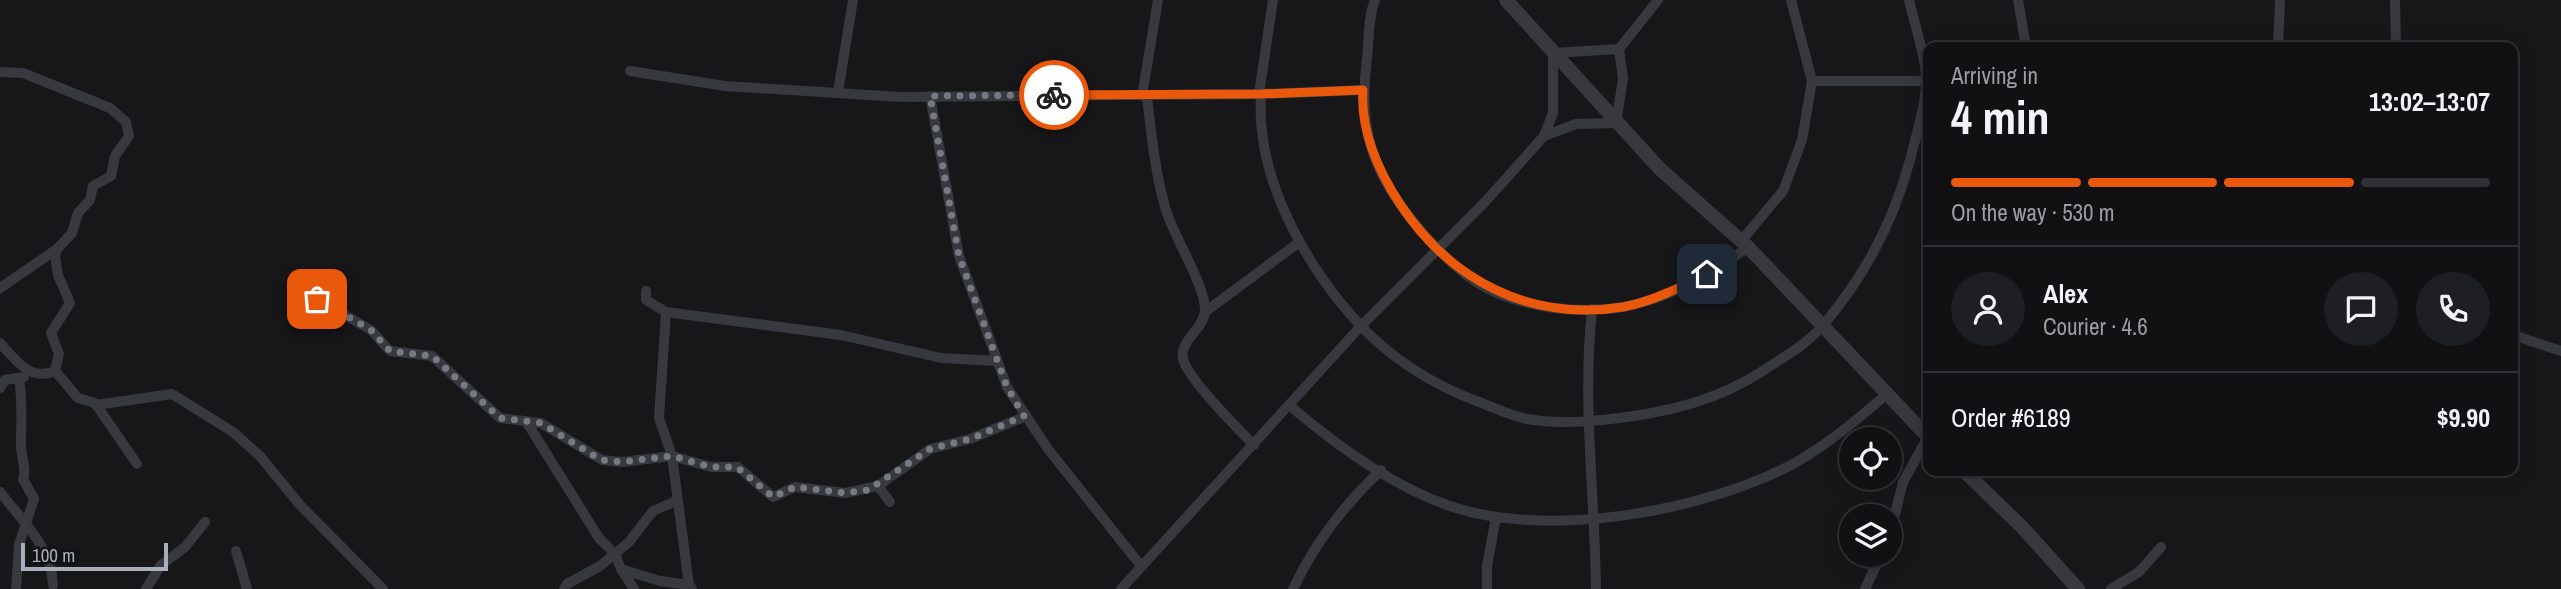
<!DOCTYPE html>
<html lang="en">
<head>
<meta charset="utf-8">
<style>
	:root { --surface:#111114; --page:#1e1f22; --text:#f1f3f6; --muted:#9c9da0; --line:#303134; --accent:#ea580c }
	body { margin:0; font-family:"Archivo Narrow",sans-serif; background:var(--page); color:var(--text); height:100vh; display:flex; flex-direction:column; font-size:26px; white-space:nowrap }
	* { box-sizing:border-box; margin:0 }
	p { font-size:23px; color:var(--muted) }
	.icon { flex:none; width:38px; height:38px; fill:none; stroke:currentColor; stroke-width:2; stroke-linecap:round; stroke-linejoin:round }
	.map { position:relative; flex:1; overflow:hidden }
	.panel { position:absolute; left:1923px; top:42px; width:595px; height:434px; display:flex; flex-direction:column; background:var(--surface); border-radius:14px; box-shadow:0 4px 18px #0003,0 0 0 2px var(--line) }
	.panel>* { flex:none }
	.buttons { position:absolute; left:1839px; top:427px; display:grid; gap:14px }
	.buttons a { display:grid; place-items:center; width:63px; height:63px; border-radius:50%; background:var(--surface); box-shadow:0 4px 18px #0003,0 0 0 2px var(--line); font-size:35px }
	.scale { position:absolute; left:21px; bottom:18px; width:147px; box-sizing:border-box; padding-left:7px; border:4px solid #a9afba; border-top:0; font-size:19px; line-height:24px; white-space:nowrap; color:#a9afba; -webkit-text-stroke:5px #121215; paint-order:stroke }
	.pin { position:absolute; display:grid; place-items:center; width:60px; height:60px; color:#fff; margin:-30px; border-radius:14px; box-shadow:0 4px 10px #0006 }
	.courier { position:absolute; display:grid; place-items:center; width:70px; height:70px; margin:-35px; border:5px solid #ea580c; border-radius:50%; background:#fff; color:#222; box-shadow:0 2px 9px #0007 }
	.headline em { font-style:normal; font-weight:700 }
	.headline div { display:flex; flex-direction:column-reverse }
	.headline { display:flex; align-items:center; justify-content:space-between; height:119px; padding:0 28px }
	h1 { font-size:46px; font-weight:700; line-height:52px }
	.bar { display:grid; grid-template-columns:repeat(4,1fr); gap:10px 7px; align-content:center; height:84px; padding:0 28px }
	.bar i { height:9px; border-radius:5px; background:var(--line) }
	.bar .on { background:var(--accent) }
	.bar p { grid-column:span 4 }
	.line { display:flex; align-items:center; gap:18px; padding:0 28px; border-top:2px solid var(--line) }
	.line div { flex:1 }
	.round { display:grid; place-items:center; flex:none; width:74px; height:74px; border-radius:37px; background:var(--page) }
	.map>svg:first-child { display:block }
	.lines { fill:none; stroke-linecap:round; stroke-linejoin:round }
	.minor { stroke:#38393f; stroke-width:10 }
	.tertiary { stroke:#38393f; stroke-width:14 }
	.done { stroke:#767a82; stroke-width:7; stroke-dasharray:0 12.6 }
	.route { stroke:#ea580c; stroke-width:9 }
</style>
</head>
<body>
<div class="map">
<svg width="2561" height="589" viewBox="0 0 2561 589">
	<rect width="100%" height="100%" fill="#17171a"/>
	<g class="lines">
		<!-- minor -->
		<g class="minor">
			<path d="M1375,0C1368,17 1369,40 1367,58C1358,128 1371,171 1416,225C1432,244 1449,262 1469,277C1509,307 1576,315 1623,307C1667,299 1713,274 1748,247"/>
			<path d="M2018,0L2026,47"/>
			<path d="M2395,0L2396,47"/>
			<path d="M2278,47L2280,0"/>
			<path d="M630,71L725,86L901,97L1261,94L1363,90"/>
			<path d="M0,72L23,73L110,108L126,122L129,136L115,156L111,176L93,186L90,200L78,213L72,233L57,249L55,256L58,275L70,303L51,333L59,354L55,371C30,382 15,359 0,343"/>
			<path d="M1812,81H1928"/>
			<path d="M838,92L853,0"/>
			<path d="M1259,94L1273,0"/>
			<path d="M1261,94C1257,156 1283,218 1316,269C1359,334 1407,375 1479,402C1495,408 1511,416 1527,419C1563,425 1599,421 1634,416C1680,409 1722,397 1761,372C1782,358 1808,344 1824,324C1864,277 1894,220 1910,160C1916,136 1925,109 1926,83C1927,60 1914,23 1909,0"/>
			<path d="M930,96L959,256L1007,387L1048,449L1141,566"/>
			<path d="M1142,96L1158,0"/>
			<path d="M1147,96C1151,133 1155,171 1165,207C1172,234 1206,286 1205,311C1204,329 1179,341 1183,359C1188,379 1238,429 1254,445"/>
			<path d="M1544,136L1576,124L1616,123L1623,79L1619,49"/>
			<path d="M1741,241L1783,191L1802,140L1812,81L1791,0"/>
			<path d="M0,288L57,249"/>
			<path d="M646,291V300L666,312L659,418L672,456L711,467H738L773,497L795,487L845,493L878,486L890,502"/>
			<path d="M317,299L371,330L390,351L432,356L500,418L541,423L602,460L622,462L672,456L689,585L692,589"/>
			<path d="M1592,309C1582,403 1595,495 1596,589"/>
			<path d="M666,312L841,335L941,358L997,361"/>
			<path d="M1205,312L1298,243"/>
			<path d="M2513,335L2561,351"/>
			<path d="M55,371L78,398L95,403L137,464"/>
			<path d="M0,388L5,380L24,377"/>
			<path d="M96,405L172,394L233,432L260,456L300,505L383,589"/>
			<path d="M1290,406C1336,445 1390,485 1447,505C1545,540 1702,512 1793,464C1827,445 1858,419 1887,394"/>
			<path d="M526,421L599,538L615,554L621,569L660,581L689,585"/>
			<path d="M878,486L930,449L970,439L1024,417"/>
			<path d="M0,492C22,521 52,547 53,585"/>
			<path d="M1890,534L1903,482L1928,437"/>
			<path d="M236,551L247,589"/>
			<path d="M621,569L634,589"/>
			<path d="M16,589L19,544L34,499L23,479C27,468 21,458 21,446C21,422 23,402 19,378"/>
			<path d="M146,589L161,565L185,547L205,522"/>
			<path d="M564,589L567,584L600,566L629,542L653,511L676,501"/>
			<path d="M1121,589L1360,327L1485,202L1544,136L1553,113V53L1619,49L1658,0"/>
			<path d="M1293,589C1314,544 1345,504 1381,470"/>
			<path d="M1487,589V566L1496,517"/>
			<path d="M1865,589L1881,555"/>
			<path d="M2111,589L2139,572L2161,547"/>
		</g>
		<!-- tertiary -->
		<g class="tertiary">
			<path d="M1506,0L1660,169L1748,247L1928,437"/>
			<path d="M1964,471L2023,528L2078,589"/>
		</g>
	</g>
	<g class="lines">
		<!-- done -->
		<path class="done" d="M317,299L371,330L390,351L432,356L500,418L541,423L601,460L622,462L672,456L711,467H737L773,497L795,487L845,493L868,490L930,449L970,439L1024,416L1007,387L959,256L930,96L1054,95"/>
		<!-- route -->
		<path class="route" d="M1054,95L1261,94L1363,90C1360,131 1378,170 1400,204C1450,280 1530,322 1623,307C1651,302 1681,287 1707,274"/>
	</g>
</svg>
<div class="buttons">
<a><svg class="icon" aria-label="locate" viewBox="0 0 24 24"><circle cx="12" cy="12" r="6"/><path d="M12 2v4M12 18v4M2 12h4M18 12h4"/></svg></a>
<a><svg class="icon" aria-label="layers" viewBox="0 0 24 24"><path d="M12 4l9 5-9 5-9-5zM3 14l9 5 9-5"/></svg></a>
</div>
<div class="scale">100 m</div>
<div class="pin" style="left:317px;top:299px;background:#ea580c"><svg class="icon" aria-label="bag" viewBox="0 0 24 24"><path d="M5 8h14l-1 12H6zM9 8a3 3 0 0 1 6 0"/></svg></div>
<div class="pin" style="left:1707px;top:274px;background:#1f2937"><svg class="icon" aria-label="home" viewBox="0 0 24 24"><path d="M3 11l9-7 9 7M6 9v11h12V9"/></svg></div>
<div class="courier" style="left:1054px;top:95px"><svg class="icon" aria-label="bike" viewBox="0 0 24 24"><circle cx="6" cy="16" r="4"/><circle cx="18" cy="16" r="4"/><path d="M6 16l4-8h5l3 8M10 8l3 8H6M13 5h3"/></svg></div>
<section class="panel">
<div class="headline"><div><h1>4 min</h1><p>Arriving in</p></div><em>13:02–13:07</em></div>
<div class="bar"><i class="on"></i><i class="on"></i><i class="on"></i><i></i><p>On the way · 530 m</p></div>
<div class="line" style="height:126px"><a class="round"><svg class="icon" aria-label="person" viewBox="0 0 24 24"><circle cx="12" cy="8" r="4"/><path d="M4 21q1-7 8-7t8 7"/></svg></a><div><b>Alex</b><p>Courier · 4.6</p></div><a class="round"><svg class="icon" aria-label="chat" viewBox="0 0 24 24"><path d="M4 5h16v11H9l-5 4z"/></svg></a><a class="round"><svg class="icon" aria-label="phone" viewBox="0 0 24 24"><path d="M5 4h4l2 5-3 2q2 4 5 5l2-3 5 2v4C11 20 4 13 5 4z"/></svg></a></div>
<div class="line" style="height:91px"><div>Order #6189</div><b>$9.90</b></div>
</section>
</div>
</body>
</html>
